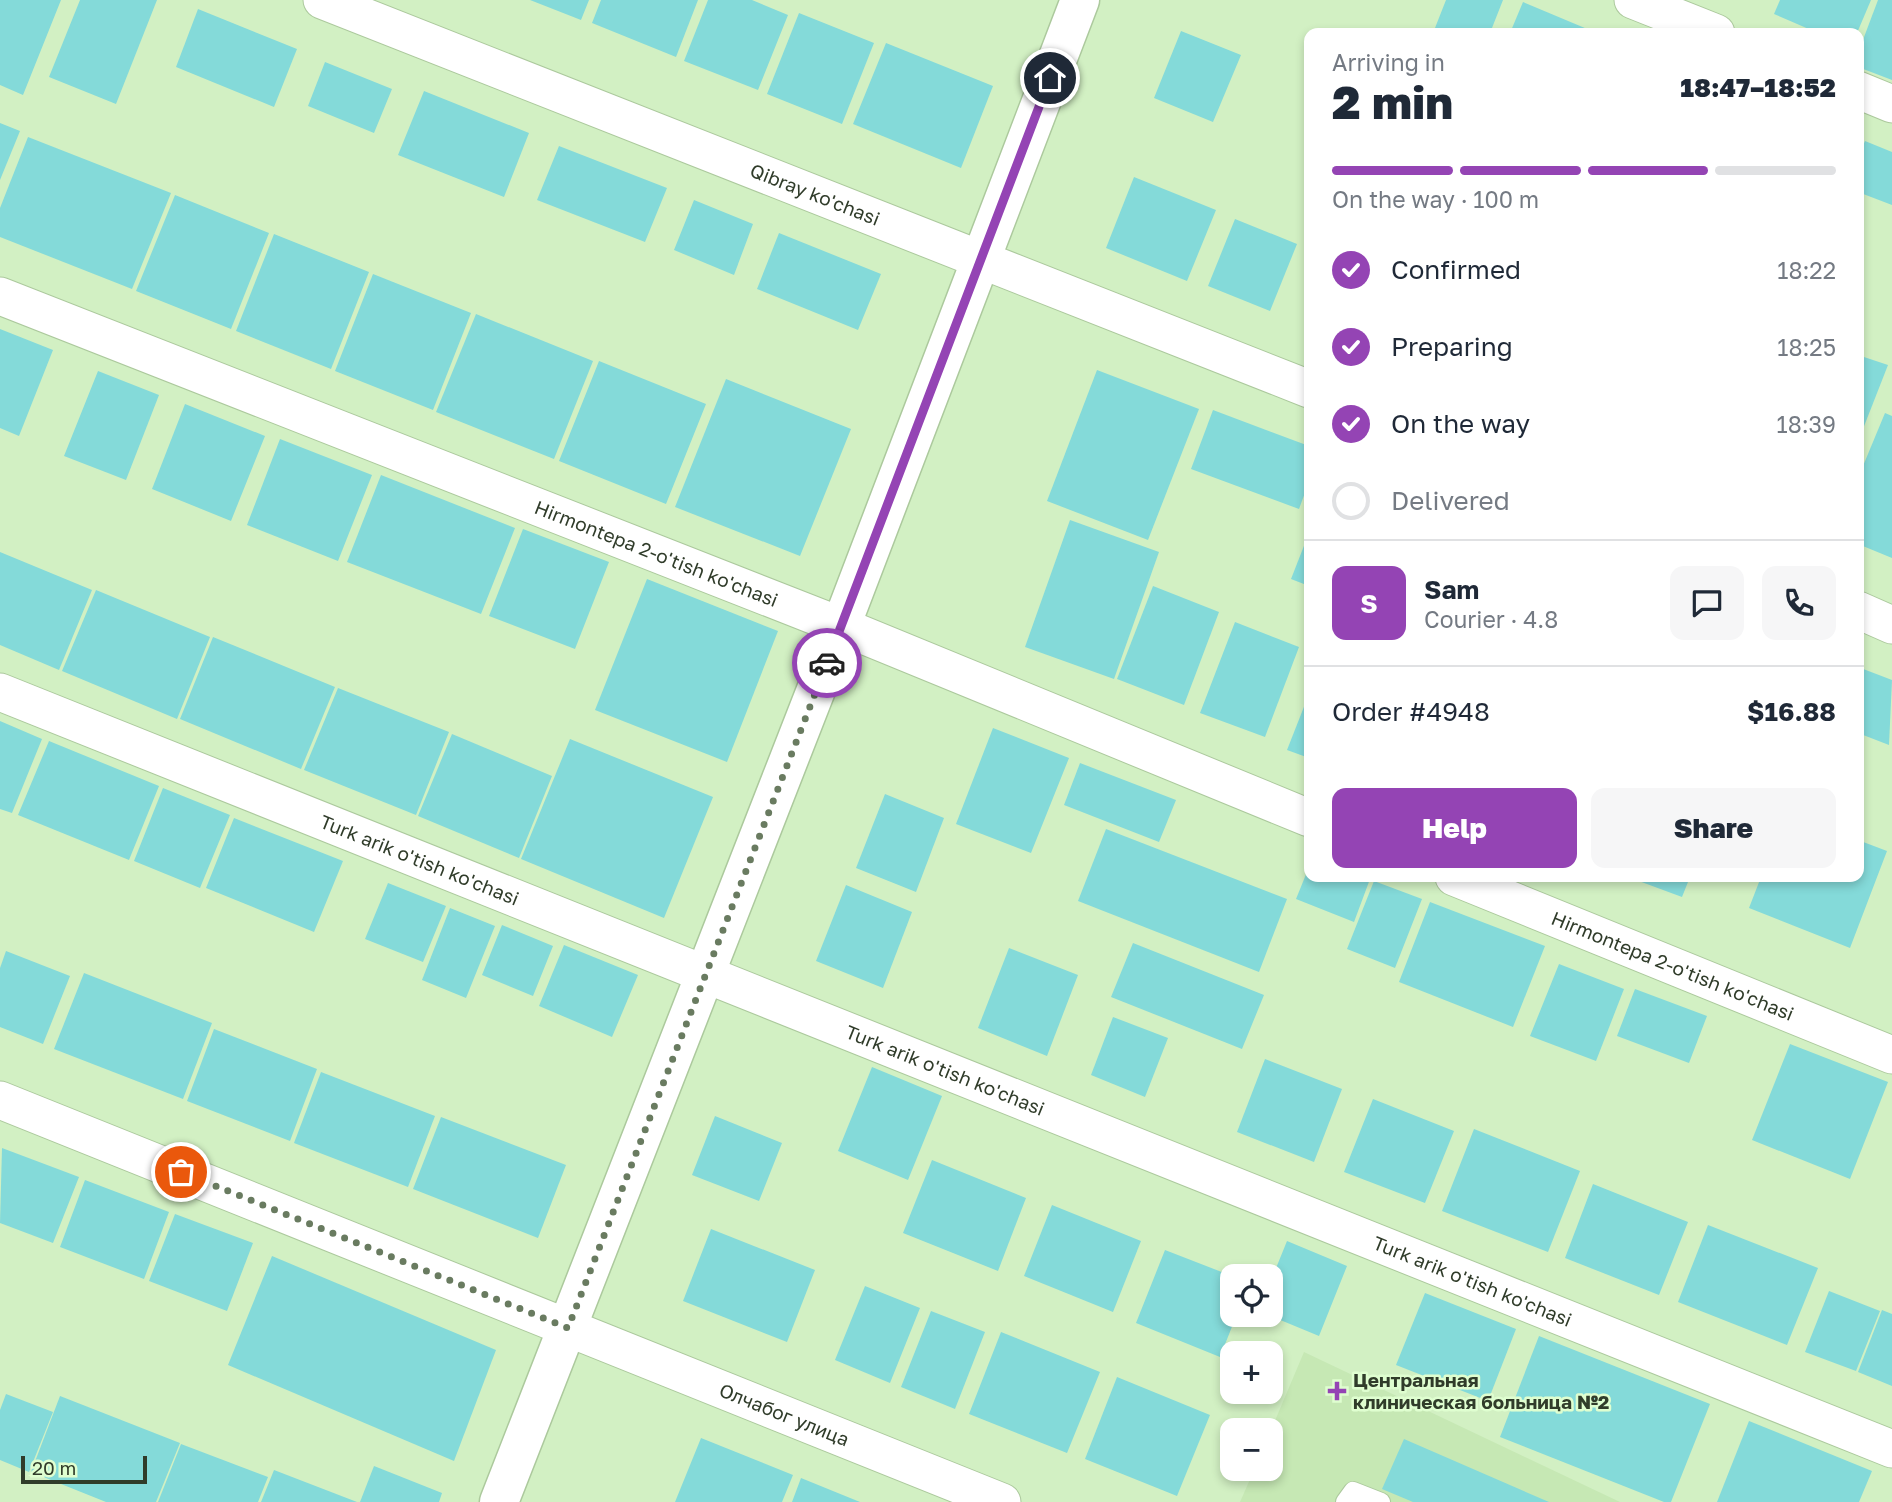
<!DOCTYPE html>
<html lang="en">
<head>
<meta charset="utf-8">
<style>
	:root { --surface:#fff; --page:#f6f6f7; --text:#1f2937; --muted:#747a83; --line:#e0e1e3; --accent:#9444b4 }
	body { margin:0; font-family:"Golos Text",sans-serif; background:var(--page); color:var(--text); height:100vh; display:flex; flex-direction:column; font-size:26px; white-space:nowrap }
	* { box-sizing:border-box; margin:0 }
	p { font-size:23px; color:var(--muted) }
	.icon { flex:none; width:38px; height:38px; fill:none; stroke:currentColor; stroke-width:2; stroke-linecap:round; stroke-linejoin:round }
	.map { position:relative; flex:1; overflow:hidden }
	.panel { position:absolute; left:1304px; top:28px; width:560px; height:854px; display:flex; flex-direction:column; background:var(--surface); border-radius:14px; box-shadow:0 4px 10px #0003 }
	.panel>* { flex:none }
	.buttons { position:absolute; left:1220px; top:1264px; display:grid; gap:14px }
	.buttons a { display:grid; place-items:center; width:63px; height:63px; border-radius:14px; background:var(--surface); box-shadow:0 4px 10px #0003; font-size:35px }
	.scale { position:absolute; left:21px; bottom:18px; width:126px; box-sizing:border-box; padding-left:7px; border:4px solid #303c2a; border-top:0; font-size:19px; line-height:24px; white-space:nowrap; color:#303c2a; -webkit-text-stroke:5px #dffed0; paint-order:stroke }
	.pin { position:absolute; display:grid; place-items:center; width:60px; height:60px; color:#fff; margin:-30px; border:4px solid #fff; border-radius:50%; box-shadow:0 2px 7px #0007 }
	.courier { position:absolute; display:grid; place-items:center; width:70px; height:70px; margin:-35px; border:5px solid #9444b4; border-radius:50%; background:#fff; color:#222; box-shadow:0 2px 9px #0007 }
	.head em { font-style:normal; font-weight:800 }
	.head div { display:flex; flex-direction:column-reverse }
	.head { display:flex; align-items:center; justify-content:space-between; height:119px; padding:0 28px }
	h1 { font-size:46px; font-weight:800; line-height:52px }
	.bar { display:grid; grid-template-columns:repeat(4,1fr); gap:10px 7px; align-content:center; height:84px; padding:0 28px }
	.bar i { height:9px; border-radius:5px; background:var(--line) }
	.bar .on { background:var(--accent) }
	.bar p { grid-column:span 4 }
	.line { display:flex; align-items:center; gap:18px; padding:0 28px; border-top:2px solid var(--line) }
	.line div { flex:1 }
	.round { display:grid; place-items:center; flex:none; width:74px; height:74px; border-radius:14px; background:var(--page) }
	ol { padding:0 28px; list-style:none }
	li { display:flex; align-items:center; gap:21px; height:77px }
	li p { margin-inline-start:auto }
	li .icon { padding:7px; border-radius:50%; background:var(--accent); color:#fff; stroke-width:4 }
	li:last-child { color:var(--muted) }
	li i { width:38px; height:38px; border:4px solid var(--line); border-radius:50% }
	.primary-button { display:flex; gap:14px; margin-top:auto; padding:14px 28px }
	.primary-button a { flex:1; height:80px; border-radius:14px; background:var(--accent); color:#fff; font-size:28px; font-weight:800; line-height:80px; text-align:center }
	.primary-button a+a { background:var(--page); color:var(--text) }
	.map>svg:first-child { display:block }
	.built { fill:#c6e8b4 }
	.building { fill:#84dad9 }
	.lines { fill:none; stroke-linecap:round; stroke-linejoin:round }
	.lane-casing { stroke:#acc99d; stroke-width:20 }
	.street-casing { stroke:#acc99d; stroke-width:39 }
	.secondary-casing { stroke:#acc99d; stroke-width:41 }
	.lane { stroke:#fff; stroke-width:18 }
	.street { stroke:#fff; stroke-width:37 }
	.secondary { stroke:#fff; stroke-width:38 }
	.done { stroke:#697b60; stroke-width:7; stroke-dasharray:0 12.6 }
	.route { stroke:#9444b4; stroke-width:9 }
	.poi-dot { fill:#9444b4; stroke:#dffed0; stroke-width:2.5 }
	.labels { text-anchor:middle; stroke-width:5; stroke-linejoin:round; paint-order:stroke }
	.street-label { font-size:19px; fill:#303c2a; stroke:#dffed0 }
	.poi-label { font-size:19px; font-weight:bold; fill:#303c2a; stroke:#dffed0; text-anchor:start }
</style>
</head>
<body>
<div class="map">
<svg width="1892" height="1502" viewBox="0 0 1892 1502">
	<rect width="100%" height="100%" fill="#d2f0c3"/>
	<!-- built -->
	<path class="built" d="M1304,1352L1620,1502H1240L1255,1468H1270L1271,1430Z"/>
	<!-- building -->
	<g class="building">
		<path d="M0,0H61L23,95L0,85Z"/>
		<path d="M80,0H157L116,104L49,77Z"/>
		<path d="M530,0H589L581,20Z"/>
		<path d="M601,0H698L676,57L592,23Z"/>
		<path d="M708,0H752L788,15L758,90L684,61Z"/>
		<path d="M1446,0H1503L1490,33H1433Z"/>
		<path d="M1780,0H1871L1857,33H1818L1774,14Z"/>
		<path d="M1878,0H1892V80L1858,67V53Z"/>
		<path d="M1523,2L1592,31L1591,33H1510Z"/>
		<path d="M198,9L297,49L274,107L176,67Z"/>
		<path d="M799,13L874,43L842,124L767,94Z"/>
		<path d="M1181,31L1241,55L1213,122L1154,98Z"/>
		<path d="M886,43L993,86L961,168L853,124Z"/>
		<path d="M325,62L392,89L374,133L308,106Z"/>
		<path d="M424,91L529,133L504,197L398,155Z"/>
		<path d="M0,123L20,131L0,180Z"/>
		<path d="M28,137L171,193L132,289L0,237V208Z"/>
		<path d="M1865,141L1892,152V205L1858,192V157Z"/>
		<path d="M559,146L667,188L645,242L537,200Z"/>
		<path d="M1134,177L1216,210L1187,281L1106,248Z"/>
		<path d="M175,195L269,233L231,329L136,291Z"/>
		<path d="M694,200L753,224L734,275L674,250Z"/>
		<path d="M1235,219L1297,244L1270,311L1208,286Z"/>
		<path d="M779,233L881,274L858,330L757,289Z"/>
		<path d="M274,234L369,272L331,369L236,331Z"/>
		<path d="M373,274L471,313L433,410L335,371Z"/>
		<path d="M476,314L593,361L554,459L436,412Z"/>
		<path d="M0,329L53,350L19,436L0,428Z"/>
		<path d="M1858,355L1888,365L1861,434L1858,433Z"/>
		<path d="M599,361L706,404L666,504L559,461Z"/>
		<path d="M1097,370L1199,409L1148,540L1047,501Z"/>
		<path d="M98,371L159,395L126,480L64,456Z"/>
		<path d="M726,379L851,429L800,556L675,507Z"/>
		<path d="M185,404L265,436L231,521L152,489Z"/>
		<path d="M1213,410L1309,446V482L1299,509L1191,469Z"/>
		<path d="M1885,413L1892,416V558L1858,544V478Z"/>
		<path d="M280,439L372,475L338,561L247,525Z"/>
		<path d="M381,475L515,528L481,614L347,562Z"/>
		<path d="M1070,520L1159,552L1114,679L1025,647Z"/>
		<path d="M523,529L609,562L575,649L489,616Z"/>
		<path d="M1309,533V586L1291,579Z"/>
		<path d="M0,552L92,590L59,670L0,645Z"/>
		<path d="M647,579L778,631L727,762L595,710Z"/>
		<path d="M1153,586L1219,612L1184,705L1117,679Z"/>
		<path d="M96,590L210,637L177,719L62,671Z"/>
		<path d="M1235,622L1299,647L1265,737L1200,713Z"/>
		<path d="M213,637L335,687L301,769L180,719Z"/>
		<path d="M1858,667L1892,680L1889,745L1858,733Z"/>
		<path d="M338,688L449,732L416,815L304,770Z"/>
		<path d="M1309,694V758L1287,750Z"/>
		<path d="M0,721L42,739L12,813L0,809Z"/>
		<path d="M993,728L1069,758L1031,853L956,824Z"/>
		<path d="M452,734L552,776L519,858L418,816Z"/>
		<path d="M570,739L713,797L664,918L521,859Z"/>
		<path d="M49,741L159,786L129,860L18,815Z"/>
		<path d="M1080,763L1176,800L1159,842L1064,805Z"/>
		<path d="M163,788L230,815L200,888L134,861Z"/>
		<path d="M885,794L944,818L916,892L856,868Z"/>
		<path d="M234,818L343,861L314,932L206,888Z"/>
		<path d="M1106,829L1287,899L1259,972L1078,901Z"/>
		<path d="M1858,840L1887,851L1850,948L1749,908L1761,877H1858Z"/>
		<path d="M1309,867V877L1370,879L1354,922L1296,899Z"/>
		<path d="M1628,877H1690L1682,897Z"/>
		<path d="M1374,881L1422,899L1395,968L1347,949Z"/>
		<path d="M388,883L446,906L423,962L365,939Z"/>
		<path d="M846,885L912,912L883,988L816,961Z"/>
		<path d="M1430,902L1545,946L1513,1027L1399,982Z"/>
		<path d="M450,908L495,926L466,998L422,980Z"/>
		<path d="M502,925L553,946L533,996L482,975Z"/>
		<path d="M1133,943L1264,995L1242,1049L1111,997Z"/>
		<path d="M564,945L638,975L612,1037L539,1006Z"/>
		<path d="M1009,948L1078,975L1047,1056L978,1028Z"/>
		<path d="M6,951L70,976L43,1044L0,1027V968Z"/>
		<path d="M1559,964L1624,989L1596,1061L1530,1036Z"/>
		<path d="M84,973L212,1023L183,1099L54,1049Z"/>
		<path d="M1635,989L1707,1016L1689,1063L1617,1036Z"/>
		<path d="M1113,1017L1168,1038L1145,1097L1091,1075Z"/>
		<path d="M214,1029L317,1069L290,1141L187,1101Z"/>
		<path d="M1790,1044L1888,1082L1850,1179L1752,1140Z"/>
		<path d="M1265,1059L1342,1089L1314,1162L1237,1132Z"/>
		<path d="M872,1067L942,1096L908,1180L838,1151Z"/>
		<path d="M321,1072L435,1116L408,1187L294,1143Z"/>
		<path d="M1373,1099L1454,1131L1425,1203L1344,1172Z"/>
		<path d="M715,1116L782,1143L759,1201L692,1175Z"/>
		<path d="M441,1117L566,1165L538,1238L413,1189Z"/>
		<path d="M1474,1129L1580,1171L1548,1252L1442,1211Z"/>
		<path d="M2,1148L79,1177L53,1243L0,1223Z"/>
		<path d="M932,1160L1026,1198L998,1271L903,1233Z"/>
		<path d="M85,1180L169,1212L144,1279L60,1247Z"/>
		<path d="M1593,1184L1688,1222L1659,1295L1565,1258Z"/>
		<path d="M1052,1205L1141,1241L1113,1312L1024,1276Z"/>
		<path d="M175,1214L253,1243L227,1311L149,1281Z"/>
		<path d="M1708,1225L1818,1268L1787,1345L1678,1302Z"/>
		<path d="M711,1229L815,1270L787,1342L683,1301Z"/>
		<path d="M1287,1241L1347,1266L1319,1336L1266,1314H1270V1283Z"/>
		<path d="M1165,1250L1232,1276V1314H1237L1220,1357L1136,1323Z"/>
		<path d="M272,1256L496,1350L454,1461L228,1365Z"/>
		<path d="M865,1286L920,1308L890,1383L835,1360Z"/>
		<path d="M1829,1291L1880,1311L1856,1371L1805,1352Z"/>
		<path d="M1425,1293L1516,1329L1488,1401L1396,1365Z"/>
		<path d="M1882,1310L1892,1314V1386L1858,1372Z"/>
		<path d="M931,1311L985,1332L955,1409L901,1387Z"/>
		<path d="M1001,1332L1100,1372L1067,1453L969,1414Z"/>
		<path d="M1539,1336L1710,1404L1671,1502H1664L1500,1437Z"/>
		<path d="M1117,1377L1210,1415L1177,1496L1085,1459Z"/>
		<path d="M6,1394L53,1412L29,1472L0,1460V1410Z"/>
		<path d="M60,1396L180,1443L156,1502H106L31,1472Z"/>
		<path d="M1749,1421L1872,1471L1859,1502H1717Z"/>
		<path d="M701,1438L793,1475L782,1502H675Z"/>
		<path d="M1404,1439L1549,1502H1413L1382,1489Z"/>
		<path d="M181,1444L268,1477L258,1502H158Z"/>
		<path d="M374,1466L442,1493L439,1502H360Z"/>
		<path d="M274,1470L357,1502H261Z"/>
		<path d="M801,1478L860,1502H792Z"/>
	</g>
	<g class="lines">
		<defs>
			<path id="lane" d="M1345,1502L1353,1491L1381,1502"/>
			<g id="street">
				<path id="s1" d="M322,0L1309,389"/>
				<path d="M1633,0L1716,33"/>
				<path d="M1858,90L1892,104"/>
				<path id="s2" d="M0,296L841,626L1309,818"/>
				<path d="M1858,610L1892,625"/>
				<path id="s3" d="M0,692L1892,1449"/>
				<path id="s4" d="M1454,877L1892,1055"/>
				<path id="s5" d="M0,1100L1002,1502"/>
			</g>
			<path id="secondary" d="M499,1502L841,626L1080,0"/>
		</defs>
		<!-- lane casing -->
		<use href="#lane" class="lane-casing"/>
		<!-- street casing -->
		<use href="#street" class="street-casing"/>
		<!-- secondary casing -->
		<use href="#secondary" class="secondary-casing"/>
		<!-- lane -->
		<use href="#lane" class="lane"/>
		<!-- street -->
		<use href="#street" class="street"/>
		<!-- secondary -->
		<use href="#secondary" class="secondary"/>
	</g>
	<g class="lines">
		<!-- done -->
		<path class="done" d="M181,1172L568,1328L827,663"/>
		<!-- route -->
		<path class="route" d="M827,663L1050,78"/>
	</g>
	<!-- markers -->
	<path class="poi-dot" d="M1333.5 1380.5h7v7h7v7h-7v7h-7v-7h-7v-7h7z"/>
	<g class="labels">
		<!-- street labels -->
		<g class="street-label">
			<text dy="7" stroke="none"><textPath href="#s1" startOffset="530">Qibray ko'chasi</textPath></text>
			<text dy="7" stroke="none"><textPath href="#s2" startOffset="705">Hirmontepa 2-o'tish ko'chasi</textPath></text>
			<text dy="7" stroke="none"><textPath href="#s3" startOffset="452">Turk arik o'tish ko'chasi</textPath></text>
			<text dy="7" stroke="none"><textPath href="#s4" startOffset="236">Hirmontepa 2-o'tish ko'chasi</textPath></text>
			<text dy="7" stroke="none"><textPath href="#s3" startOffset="1018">Turk arik o'tish ko'chasi</textPath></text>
			<text dy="7" stroke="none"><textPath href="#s3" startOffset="1586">Turk arik o'tish ko'chasi</textPath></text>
			<text dy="7" stroke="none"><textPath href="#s5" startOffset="845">Олчабог улица</textPath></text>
		</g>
		<!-- poi labels -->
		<g class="poi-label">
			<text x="1353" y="1387">Центральная<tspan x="1353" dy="22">клиническая больница №2</tspan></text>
		</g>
	</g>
</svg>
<div class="buttons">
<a><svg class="icon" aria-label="locate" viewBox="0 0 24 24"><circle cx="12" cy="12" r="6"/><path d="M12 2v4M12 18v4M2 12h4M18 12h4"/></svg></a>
<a>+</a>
<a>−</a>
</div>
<div class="scale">20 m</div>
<div class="pin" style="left:181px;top:1172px;background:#ea580c"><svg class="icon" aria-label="bag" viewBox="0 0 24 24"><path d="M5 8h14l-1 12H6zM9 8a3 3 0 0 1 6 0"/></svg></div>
<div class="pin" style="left:1050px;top:78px;background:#1f2937"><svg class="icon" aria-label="home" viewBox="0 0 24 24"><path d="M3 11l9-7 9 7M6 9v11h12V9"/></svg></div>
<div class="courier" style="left:827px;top:663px"><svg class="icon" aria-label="car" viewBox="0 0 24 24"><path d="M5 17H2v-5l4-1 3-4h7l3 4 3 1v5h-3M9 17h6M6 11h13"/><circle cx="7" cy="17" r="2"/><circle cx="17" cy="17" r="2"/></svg></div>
<section class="panel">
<div class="head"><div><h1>2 min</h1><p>Arriving in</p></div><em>18:47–18:52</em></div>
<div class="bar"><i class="on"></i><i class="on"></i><i class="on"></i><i></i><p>On the way · 100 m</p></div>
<ol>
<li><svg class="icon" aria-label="check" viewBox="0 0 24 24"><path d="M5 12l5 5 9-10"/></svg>Confirmed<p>18:22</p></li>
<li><svg class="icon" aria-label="check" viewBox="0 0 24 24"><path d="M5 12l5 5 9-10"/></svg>Preparing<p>18:25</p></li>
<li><svg class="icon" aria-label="check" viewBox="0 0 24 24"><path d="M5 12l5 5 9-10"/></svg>On the way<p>18:39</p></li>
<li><i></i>Delivered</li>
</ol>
<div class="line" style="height:126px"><b class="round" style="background:var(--accent);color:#fff">S</b><div><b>Sam</b><p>Courier · 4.8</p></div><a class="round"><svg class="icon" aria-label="chat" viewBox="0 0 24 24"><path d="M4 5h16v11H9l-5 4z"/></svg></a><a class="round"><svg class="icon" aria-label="phone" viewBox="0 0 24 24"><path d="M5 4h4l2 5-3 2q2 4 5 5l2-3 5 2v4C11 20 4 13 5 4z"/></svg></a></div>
<div class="line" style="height:91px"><div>Order #4948</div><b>$16.88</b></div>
<div class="primary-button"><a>Help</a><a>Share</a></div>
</section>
</div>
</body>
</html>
